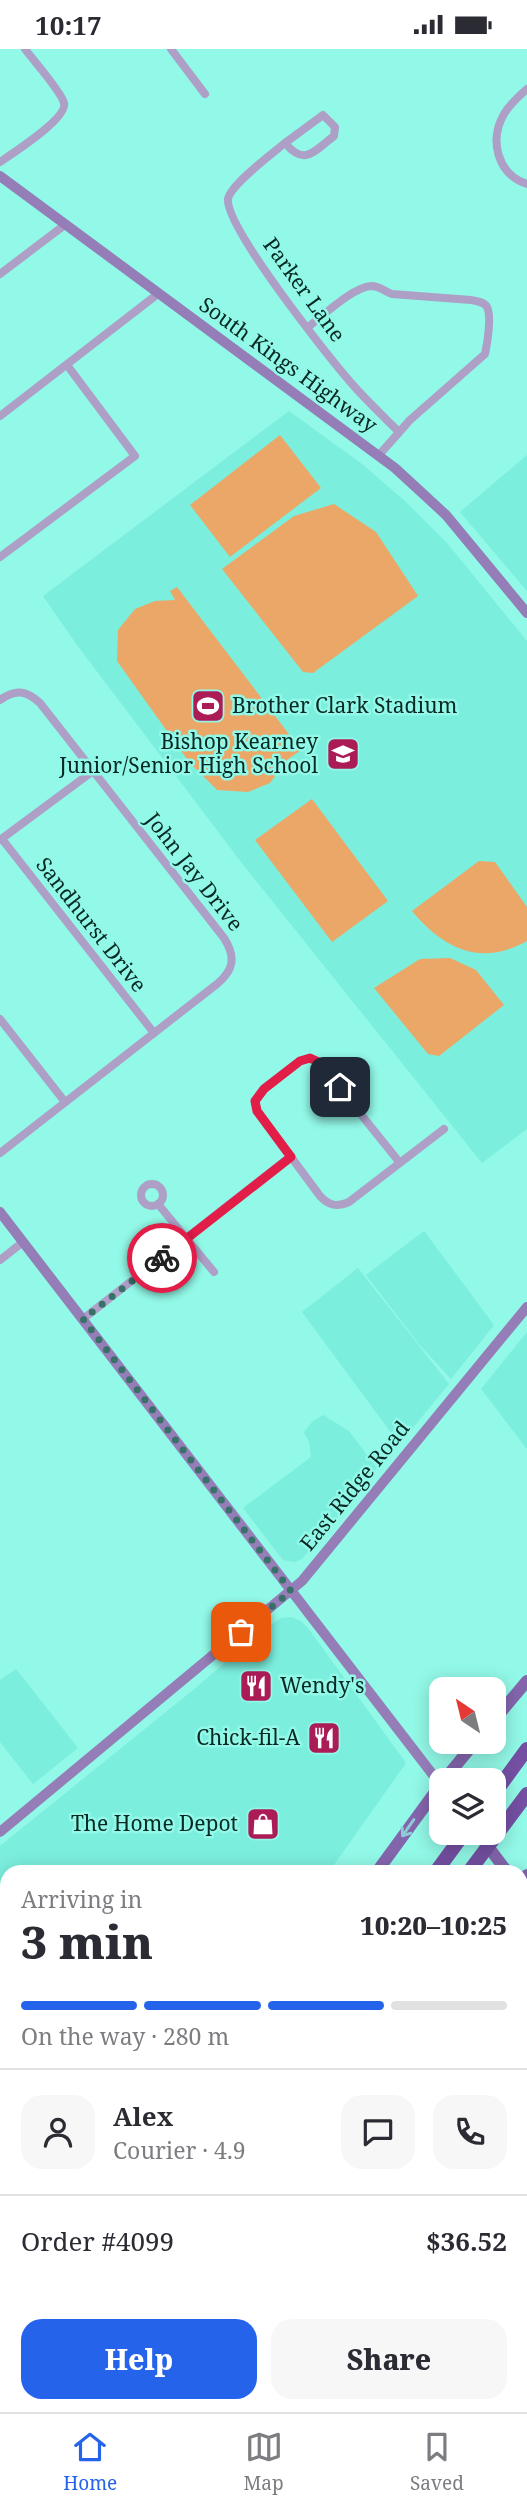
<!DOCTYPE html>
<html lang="en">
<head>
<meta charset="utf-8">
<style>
	:root { --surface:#fff; --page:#f7f7f7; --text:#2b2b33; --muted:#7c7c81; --line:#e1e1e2; --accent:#2563eb }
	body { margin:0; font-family:"Noto Serif",serif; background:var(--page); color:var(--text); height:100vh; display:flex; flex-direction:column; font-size:26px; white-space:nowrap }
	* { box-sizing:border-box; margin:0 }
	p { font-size:23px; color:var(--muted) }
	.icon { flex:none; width:38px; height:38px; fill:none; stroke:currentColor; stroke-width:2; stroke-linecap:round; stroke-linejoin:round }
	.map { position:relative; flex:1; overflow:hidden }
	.drawer { position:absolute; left:0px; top:1816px; width:528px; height:548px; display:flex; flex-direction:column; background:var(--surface); border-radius:21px 21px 0 0; box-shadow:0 4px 18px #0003 }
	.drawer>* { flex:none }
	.needle { width:46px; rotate:325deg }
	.buttons { position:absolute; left:429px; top:1628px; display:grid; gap:14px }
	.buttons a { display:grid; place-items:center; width:77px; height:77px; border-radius:14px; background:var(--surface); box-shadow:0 4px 18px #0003; font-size:35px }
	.pin { position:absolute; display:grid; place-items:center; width:60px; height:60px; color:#fff; margin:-30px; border-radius:14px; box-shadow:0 4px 10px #0006 }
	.courier { position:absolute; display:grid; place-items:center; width:70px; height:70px; margin:-35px; border:5px solid #e11d48; border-radius:50%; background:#fff; color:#222; box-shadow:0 2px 9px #0007 }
	.overview em { font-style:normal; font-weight:800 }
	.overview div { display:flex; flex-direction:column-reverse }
	.overview { display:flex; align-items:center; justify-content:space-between; height:119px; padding:0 21px }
	h1 { font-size:46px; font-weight:800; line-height:52px }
	.bar { display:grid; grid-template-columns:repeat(4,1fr); gap:10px 7px; align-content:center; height:84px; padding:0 21px }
	.bar i { height:9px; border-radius:5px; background:var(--line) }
	.bar .current { background:var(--accent) }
	.bar p { grid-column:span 4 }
	.line { display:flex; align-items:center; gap:18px; padding:0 21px; border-top:2px solid var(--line) }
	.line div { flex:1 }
	.round { display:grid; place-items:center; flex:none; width:74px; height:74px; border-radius:21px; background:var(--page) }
	.button { display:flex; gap:14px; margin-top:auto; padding:14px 21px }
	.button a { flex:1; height:80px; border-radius:21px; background:var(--accent); color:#fff; font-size:28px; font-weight:800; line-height:80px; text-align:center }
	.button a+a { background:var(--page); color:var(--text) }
	.status { display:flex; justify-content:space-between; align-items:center; height:49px; padding:0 35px; background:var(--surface); direction:ltr }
	.status svg { height:19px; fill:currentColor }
	.tab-bar { display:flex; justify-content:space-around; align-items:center; height:98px; border-top:2px solid var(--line); background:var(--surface); font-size:19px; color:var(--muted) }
	.tab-bar a { display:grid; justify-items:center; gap:4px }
	.tab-bar .current { color:var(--accent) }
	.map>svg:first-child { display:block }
	.built { fill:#7beedd }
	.green { fill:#eba767 }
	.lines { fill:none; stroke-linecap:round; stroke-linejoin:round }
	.street { stroke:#ae9fc7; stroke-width:8 }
	.secondary { stroke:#957db8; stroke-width:10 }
	.primary { stroke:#8365ac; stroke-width:12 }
	.highway { stroke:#744fa2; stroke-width:14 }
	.oneway { stroke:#8eccd5 }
	.done { stroke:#387168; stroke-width:7; stroke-dasharray:0 12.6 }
	.route { stroke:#e11d48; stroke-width:9 }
	.labels { text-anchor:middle; stroke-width:5; stroke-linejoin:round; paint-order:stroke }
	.street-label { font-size:21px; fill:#072924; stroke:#92f8e7 }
	.poi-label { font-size:21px; fill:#072924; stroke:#92f8e7; text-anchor:end }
</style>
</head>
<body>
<div class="status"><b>10:17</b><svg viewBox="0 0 49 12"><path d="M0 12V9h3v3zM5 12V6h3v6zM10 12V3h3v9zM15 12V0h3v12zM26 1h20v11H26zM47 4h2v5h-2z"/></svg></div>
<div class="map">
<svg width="527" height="2363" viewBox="0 0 527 2363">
	<rect width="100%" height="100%" fill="#92f8e7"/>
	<!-- built -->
	<g class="built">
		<path d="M289,362L362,415L406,453L447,494L527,592V1080L482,1114L241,813L77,596L43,547Z"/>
		<path d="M527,406V542L460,463Z"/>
		<path d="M424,1182L494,1276L451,1330L419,1295L366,1226Z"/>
		<path d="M358,1219L449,1335L406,1387L398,1393L302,1263Z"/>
		<path d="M527,1283V1400L481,1340Z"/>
		<path d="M323,1366L349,1382L377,1419L338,1468L302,1510L294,1513L283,1511L243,1459L311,1408L309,1393L304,1383L313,1372Z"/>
		<path d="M291,1568L301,1572L308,1579L406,1714L329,1823L7,1824V2176L0,2183V1797L198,1637L259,1584L281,1569Z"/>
		<path d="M16,1620L78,1699L33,1735L0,1693V1631Z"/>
		<path d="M523,1879L527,1884V2363H161L165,2357H522Z"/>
	</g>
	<!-- green -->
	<g class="green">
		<path d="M280,386L321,439L230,508L190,456Z"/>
		<path d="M334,455L376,483L418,547L313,624L303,623L222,520L294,467Z"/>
		<path d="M177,538L301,701L287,711L270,734L248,743L217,741L189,713L117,612L118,581L135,560L155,552L175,551L170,542Z"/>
		<path d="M312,750L388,852L332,893L255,791Z"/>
		<path d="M479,812L495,813L527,858V892C480,918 444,900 412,862Z"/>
		<path d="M450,909L476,921L504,956L439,1007L428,1005L374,939L420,910Z"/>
	</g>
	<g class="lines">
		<!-- street -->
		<g class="street">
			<path d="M171,0L205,45"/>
			<path d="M527,40C518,48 510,55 504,65C489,91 497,125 527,135"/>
			<path d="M323,66L335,78L334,87C314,102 305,118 285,94Z"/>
			<path d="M285,94C273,104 230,136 228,150C225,178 330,310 353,336C367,352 383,367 398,382"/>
			<path d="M0,113C13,104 68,69 64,54C61,42 33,11 25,0"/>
			<path d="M0,225L66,175"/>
			<path d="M308,278C323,267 353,238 371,237C380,237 384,242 392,245L471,251C477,252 484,253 487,258C492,267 487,296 485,305L410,371L379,406"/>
			<path d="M0,367L159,244"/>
			<path d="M0,508L135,407L67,316"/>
			<path d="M0,651C15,640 26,641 40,654L224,889C236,908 234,921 217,935L0,1104"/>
			<path d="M2,790L154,984"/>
			<path d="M0,791L93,722"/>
			<path d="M0,970L65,1053"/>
			<path d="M400,1114L318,1012L310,1009L300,1012L264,1039L255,1052L257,1062L320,1147C329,1157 337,1158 349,1153L444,1080"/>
			<circle cx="152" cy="1146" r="11"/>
			<path d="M158,1155L214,1223"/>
			<path d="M0,1211L23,1193"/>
			<path d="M83,1270L291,1107"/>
		</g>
		<!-- secondary -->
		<g class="secondary">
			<path d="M0,127L395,419L446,466L527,564"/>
			<path d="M0,1163L440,1735"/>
			<path d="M0,1783L302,1532L527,1258"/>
		</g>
		<!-- primary -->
		<g class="primary">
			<path d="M494,1671L527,1632"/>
			<path d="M444,1731L476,1692"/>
			<path d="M477,1783L508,1824"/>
			<path d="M376,1824L441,1735"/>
			<path d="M522,1834L527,1826"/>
			<path d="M522,1842L527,1849"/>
			<path d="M0,2330L7,2320"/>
		</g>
		<!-- highway -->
		<g class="highway">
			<path d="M494,1745L527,1700"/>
			<path d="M435,1824L465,1783"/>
			<path d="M468,1824L527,1745"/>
			<path d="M35,2363L39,2357"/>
			<path d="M68,2363L72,2357"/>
			<path d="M121,2363L125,2357"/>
		</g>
	</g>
	<!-- one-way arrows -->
	<defs><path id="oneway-shaft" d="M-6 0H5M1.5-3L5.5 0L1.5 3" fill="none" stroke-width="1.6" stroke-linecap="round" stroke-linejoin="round" transform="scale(1.75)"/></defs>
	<use class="oneway" href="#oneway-shaft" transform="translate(408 1779) rotate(125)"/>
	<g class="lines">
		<!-- done -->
		<path class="done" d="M162,1209L83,1270L291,1542L241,1583"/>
		<!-- route -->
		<path class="route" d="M162,1209L291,1108L257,1062L255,1052L264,1040L300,1012L310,1009L322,1015L340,1038"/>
	</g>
	<!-- icons -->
	<defs>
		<symbol id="stadium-square" viewBox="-11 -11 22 22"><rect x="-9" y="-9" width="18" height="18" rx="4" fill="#ab1c57" stroke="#92f8e7"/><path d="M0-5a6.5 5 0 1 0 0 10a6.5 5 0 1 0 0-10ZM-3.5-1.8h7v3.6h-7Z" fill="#fff"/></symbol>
		<symbol id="school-square" viewBox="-11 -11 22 22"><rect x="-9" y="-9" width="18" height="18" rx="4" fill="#ab1c57" stroke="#92f8e7"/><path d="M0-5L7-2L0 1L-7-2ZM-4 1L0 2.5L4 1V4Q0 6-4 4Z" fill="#fff"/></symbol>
		<symbol id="restaurant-square" viewBox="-11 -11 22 22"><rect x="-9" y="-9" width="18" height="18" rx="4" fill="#ab1c57" stroke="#92f8e7"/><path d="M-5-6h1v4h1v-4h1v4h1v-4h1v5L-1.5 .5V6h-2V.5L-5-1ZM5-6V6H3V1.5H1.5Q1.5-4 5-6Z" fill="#fff"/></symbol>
		<symbol id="shop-square" viewBox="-11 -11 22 22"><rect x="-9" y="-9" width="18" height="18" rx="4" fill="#ab1c57" stroke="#92f8e7"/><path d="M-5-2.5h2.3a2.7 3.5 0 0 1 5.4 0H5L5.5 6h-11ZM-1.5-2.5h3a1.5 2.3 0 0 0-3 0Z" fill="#fff"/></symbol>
	</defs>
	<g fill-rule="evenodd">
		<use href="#stadium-square" x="189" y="638" width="38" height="38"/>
		<use href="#school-square" x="324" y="686" width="38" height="38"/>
		<use href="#restaurant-square" x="237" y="1618" width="38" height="38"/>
		<use href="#restaurant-square" x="305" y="1670" width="38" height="38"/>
		<use href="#shop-square" x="244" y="1756" width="38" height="38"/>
	</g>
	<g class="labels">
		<!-- street labels -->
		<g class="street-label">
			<text transform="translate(304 241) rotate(54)" y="7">Parker Lane</text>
			<text transform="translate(288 316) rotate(36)" y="7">South Kings Highway</text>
			<text transform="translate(194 823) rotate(52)" y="7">John Jay Drive</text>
			<text transform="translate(91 876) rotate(52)" y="7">Sandhurst Drive</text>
			<text transform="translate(355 1437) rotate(-51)" y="7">East Ridge Road</text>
		</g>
		<!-- poi labels -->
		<g class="poi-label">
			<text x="232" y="664" text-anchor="start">Brother Clark Stadium</text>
			<text x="318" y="700">Bishop Kearney<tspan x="318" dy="24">Junior/Senior High School</tspan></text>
			<text x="280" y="1644" text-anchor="start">Wendy's</text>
			<text x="300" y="1696">Chick-fil-A</text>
			<text x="238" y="1782">The Home Depot</text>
		</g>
	</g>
</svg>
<div class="buttons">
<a><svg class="needle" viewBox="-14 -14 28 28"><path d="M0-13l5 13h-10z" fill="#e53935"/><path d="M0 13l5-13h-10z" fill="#7c7c81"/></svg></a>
<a><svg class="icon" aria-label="layers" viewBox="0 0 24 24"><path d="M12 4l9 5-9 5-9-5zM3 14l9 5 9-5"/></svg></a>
</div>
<div class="pin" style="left:241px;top:1583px;background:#ea580c"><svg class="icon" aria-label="bag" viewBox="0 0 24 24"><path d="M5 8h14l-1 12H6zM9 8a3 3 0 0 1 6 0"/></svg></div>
<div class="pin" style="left:340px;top:1038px;background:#1f2937"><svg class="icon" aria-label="home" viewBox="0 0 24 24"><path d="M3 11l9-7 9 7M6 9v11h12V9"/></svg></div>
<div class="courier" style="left:162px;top:1209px"><svg class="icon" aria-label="bike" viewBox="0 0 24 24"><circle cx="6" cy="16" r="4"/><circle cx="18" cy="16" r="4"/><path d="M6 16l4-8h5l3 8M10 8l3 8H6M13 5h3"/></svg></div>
<section class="drawer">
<div class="overview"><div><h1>3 min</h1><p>Arriving in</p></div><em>10:20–10:25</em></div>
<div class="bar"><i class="current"></i><i class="current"></i><i class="current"></i><i></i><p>On the way · 280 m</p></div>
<div class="line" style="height:126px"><a class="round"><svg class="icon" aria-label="person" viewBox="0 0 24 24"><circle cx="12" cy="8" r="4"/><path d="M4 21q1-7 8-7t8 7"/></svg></a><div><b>Alex</b><p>Courier · 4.9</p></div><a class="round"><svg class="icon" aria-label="chat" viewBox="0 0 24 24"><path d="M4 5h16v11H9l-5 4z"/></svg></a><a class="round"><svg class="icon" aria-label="phone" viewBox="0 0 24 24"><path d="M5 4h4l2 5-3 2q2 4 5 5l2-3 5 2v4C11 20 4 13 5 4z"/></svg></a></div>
<div class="line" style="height:91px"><div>Order #4099</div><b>$36.52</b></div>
<div class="button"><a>Help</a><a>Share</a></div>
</section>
</div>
<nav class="tab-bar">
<a class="current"><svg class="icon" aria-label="home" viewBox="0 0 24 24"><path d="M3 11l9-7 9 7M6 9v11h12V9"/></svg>Home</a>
<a><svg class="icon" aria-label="map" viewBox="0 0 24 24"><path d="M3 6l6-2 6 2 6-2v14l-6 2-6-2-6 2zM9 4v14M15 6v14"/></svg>Map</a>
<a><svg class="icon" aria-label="saved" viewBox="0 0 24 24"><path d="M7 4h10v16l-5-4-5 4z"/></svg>Saved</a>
</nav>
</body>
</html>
